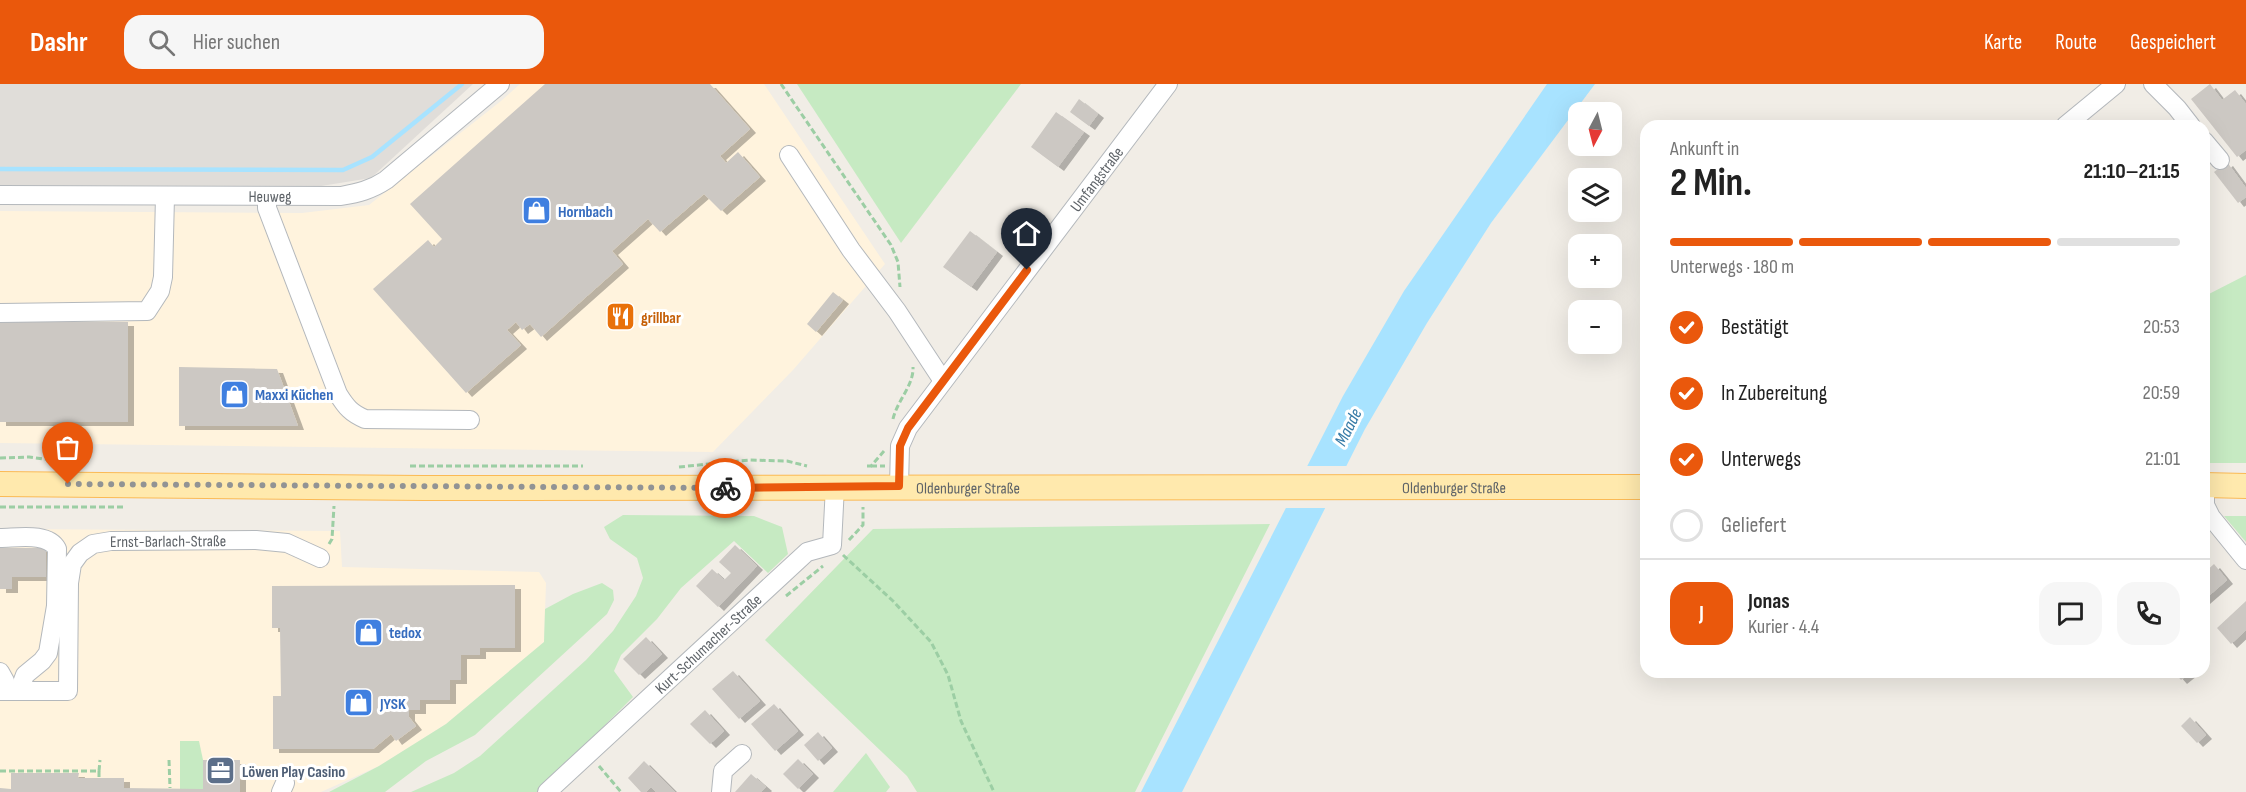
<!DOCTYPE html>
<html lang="de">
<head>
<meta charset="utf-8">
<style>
	:root { --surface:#fff; --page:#f6f6f6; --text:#222; --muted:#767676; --line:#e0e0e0; --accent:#ea580c }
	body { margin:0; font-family:"Sofia Sans Condensed",sans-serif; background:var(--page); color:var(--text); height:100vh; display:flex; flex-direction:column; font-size:22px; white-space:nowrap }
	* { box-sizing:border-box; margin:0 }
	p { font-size:20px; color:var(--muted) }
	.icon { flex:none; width:33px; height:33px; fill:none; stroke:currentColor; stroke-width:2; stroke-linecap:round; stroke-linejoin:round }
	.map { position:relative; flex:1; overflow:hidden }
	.side { position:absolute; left:1640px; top:36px; width:570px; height:558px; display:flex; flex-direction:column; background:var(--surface); border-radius:18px; box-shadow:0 6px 24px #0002 }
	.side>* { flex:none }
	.needle { width:39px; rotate:187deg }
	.buttons { position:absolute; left:1568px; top:18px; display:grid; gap:12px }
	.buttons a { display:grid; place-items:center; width:54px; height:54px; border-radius:12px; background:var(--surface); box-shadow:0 6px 24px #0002; font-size:30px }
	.pin { position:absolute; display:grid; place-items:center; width:51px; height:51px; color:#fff; margin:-62px -26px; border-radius:50% 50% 50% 0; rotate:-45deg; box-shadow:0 0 6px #0007 }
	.pin .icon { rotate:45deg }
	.courier { position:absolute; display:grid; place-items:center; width:60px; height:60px; margin:-30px; border:4px solid #ea580c; border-radius:50%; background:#fff; color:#222; box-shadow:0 2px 8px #0007 }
	.summary em { font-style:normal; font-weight:700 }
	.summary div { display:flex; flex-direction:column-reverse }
	.summary { display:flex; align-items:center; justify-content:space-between; height:102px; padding:0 30px }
	h1 { font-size:39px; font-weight:700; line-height:45px }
	.bar { display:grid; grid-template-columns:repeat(4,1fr); gap:9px 6px; align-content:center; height:72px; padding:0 30px }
	.bar i { height:8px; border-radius:4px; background:var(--line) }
	.bar .current { background:var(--accent) }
	.bar p { grid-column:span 4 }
	.line { display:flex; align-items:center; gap:15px; padding:0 30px; border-top:2px solid var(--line) }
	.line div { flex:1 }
	.round { display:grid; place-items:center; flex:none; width:63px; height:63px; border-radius:18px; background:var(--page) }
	ol { padding:0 30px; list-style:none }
	li { display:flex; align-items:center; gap:18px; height:66px }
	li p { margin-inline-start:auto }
	li .icon { padding:6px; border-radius:50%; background:var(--accent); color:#fff; stroke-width:4 }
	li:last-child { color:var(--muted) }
	li i { width:33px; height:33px; border:3px solid var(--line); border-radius:50% }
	header { display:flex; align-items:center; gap:36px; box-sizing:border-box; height:84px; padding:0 30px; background:var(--accent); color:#fff }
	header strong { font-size:28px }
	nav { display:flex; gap:33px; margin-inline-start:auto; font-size:21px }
	.search { width:420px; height:54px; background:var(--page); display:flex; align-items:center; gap:15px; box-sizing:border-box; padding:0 21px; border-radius:18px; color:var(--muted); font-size:22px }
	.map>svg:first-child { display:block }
	.commercial { fill:#fff3dd }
	.industrial { fill:#e0ddd9 }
	.green { fill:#c6eac2 }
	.water { fill:#a8e3ff }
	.pier { fill:#f1ede6 }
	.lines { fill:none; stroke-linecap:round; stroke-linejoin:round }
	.stream { stroke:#a8e3ff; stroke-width:4.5 }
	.building { fill:#ccc8c3; filter:url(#shadow) }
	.minor-casing { stroke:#b4b8bc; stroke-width:20 }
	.major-casing { stroke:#fbba55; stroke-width:26 }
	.path { stroke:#9ccea4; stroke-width:3; stroke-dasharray:6 3; stroke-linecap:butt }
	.minor { stroke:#fff; stroke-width:18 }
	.major { stroke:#ffe9ad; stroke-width:24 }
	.done { stroke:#919394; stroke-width:6; stroke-dasharray:0 10.8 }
	.route { stroke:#ea580c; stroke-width:8 }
	.labels { text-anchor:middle; stroke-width:6; stroke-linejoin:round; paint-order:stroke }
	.street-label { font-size:16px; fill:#5e6368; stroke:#fff }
	.shop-label { font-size:16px; font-weight:bold; fill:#366cbe; stroke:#fff; text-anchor:start }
	.food-label { font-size:16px; font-weight:bold; fill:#c56008; stroke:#fff; text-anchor:start }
	.service-label { font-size:16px; font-weight:bold; fill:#4e5e75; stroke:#fff; text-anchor:start }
	.water-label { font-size:18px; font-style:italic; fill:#377ba7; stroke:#fff }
</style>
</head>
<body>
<header>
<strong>Dashr</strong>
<div class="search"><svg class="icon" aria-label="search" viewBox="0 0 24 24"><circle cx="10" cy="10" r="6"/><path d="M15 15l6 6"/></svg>Hier suchen</div>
<nav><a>Karte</a><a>Route</a><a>Gespeichert</a></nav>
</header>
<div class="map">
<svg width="2246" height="708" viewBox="0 0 2246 708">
	<defs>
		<filter id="shadow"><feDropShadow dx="6" dy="4" stdDeviation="0" flood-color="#0004"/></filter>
	</defs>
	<rect width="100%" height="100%" fill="#f1ede6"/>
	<!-- commercial -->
	<g class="commercial">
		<path d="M520,0H764L885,180L793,286L713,368L0,359V127L302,129L369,121L501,17Z"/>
		<path d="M0,445L340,447L342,483L539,488L546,499L544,558L446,640L379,682L321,708H0Z"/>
	</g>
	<!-- industrial -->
	<path class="industrial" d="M0,0H473L371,94L321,102L0,101Z"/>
	<!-- green -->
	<g class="green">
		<path d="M797,0H1021L901,159Z"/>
		<path d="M2246,191V379H2204V211L2205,212Z"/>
		<path d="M623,431L754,432L782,443L788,470L768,489L734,457L681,504L657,535L621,571L614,587L633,613L538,708H411L454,689L480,672L586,576L613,547L636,512L643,494L637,474L610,455L604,443Z"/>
		<path d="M2224,432H2246V458Z"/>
		<path d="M1270,440L1135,708H917L907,692L765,556L873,445Z"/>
		<path d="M602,499L613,506L614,516L607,530L475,651L426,677L385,708H329L379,682L446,640L544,558L545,525L573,510Z"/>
		<path d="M180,657H199L203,676V705H180Z"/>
		<path d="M866,669L890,703L886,708H833Z"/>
	</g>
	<!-- water -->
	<path class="water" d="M1547,0H1595L1491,139L1427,239L1365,345L1182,708H1141L1343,312L1404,207Z"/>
	<!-- pier -->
	<path class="pier" d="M1304,382H1350L1330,424H1283Z"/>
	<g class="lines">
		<!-- stream -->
		<path class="stream" d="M0,85L343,86L372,73L462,0"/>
	</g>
	<!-- building -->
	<g class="building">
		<path d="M545,0H710L750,45L720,72L726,79L738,68L760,93L721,127L704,110L660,148L648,135L612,167L623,180L541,253L530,240L522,246L516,238L507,246L521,261L466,309L373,205L428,156L434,163L442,155L410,120Z"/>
		<path d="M2210,0L2222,16L2235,6L2246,20V66L2237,73L2191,15Z"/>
		<path d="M1079,15L1098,30L1089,42L1070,28Z"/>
		<path d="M1056,28L1084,48L1058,83L1031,63Z"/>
		<path d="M2227,78L2246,104V113L2238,119L2214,88Z"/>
		<path d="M970,147L997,168L971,203L943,183Z"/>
		<path d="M833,208L843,216L816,248L807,240Z"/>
		<rect x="0" y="238" width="128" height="100"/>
		<path d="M179,283L277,285L298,342H179Z"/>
		<path d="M735,461L757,482L718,523L696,502L712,485L724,496L731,489L719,478Z"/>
		<path d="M0,464H46V493H12V505H0Z"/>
		<path d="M2214,480L2227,496L2204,516V489Z"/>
		<path d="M515,501V564H480V571H461V596H450V616H420V626H409V633L416,642L396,657L391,650L373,665H273V612H281L280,544H272V502Z"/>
		<path d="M2246,517V546L2231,560L2217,544Z"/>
		<path d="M646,553L662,570L639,591L623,575Z"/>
		<path d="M733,587L760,617L739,635L712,605Z"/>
		<path d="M2174,588H2191L2181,596Z"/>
		<path d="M774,620L798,647L775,667L751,640Z"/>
		<path d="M705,626L724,647L710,660L690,640Z"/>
		<path d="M2190,633L2206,651L2197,659L2181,642Z"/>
		<path d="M818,648L832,664L818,677L804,661Z"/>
		<path d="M798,675L813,690L798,705L783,690Z"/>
		<path d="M203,676H240V708H0V704L11,705V689H79L78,694H124V704L203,705Z"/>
		<path d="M644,677L675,708H656L651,703L646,708H641L628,694Z"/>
		<path d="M751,690L766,703L761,708H735Z"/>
	</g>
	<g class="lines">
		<defs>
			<g id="minor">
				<path d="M2153,0L2177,24L2191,42"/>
				<path d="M2065,42L2116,0"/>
				<path d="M2204,57L2220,76"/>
				<path d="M789,71L851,166L897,227L943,297"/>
				<path id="s1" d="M0,111L341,112C358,109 371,106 386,96L500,0"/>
				<path d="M267,112V124L338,310C346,323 351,329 365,335L470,336"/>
				<path d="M0,229L147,227L160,207L163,193L165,113"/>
				<path d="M2205,401V421L2211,433L2246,476"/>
				<path id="s2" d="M899,402L900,362L908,344L1168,0"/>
				<path d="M0,454C17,454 48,448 57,465L56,522L48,569L42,577L25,591L19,607"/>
				<path d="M0,588L5,597V607"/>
				<path id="s3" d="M0,607H68L69,499L72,480L80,469L93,460L111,457L256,456L287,459L320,474"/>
				<path d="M281,708L285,699"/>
				<path id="s4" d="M547,708L807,468L832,461L835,402"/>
				<path d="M721,708L723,687L742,670"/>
			</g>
			<g id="major">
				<path id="s5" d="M0,400L423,404L1646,403"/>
				<path d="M2204,401L2246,402"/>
			</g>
		</defs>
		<!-- minor casing -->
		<use href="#minor" class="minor-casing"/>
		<!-- major casing -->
		<use href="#major" class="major-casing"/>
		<!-- path -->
		<g class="path">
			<path d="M781,0L891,161L898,178L900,203"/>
			<path d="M893,335C897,317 914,301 913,283"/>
			<path d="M0,374L29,373L82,380"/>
			<path d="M410,382H583"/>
			<path d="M867,382H871L884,367"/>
			<path d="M871,382H885"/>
			<path d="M679,383L749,376L787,377L807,382"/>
			<path d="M0,423H124"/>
			<path d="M849,456L863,441V423"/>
			<path d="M329,460L332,455L334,422"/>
			<path d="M843,471L893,517L931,558L948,591L961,637L994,708"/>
			<path d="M786,512L823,482"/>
			<path d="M169,676L170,704"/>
			<path d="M599,682L621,708"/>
			<path d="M0,687H99V695"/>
			<path d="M99,687L100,676"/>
		</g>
		<!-- minor -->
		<use href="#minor" class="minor"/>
		<!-- major -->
		<use href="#major" class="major"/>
	</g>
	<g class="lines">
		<!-- done -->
		<path class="done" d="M68,400L725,404"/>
		<!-- route -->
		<path class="route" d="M725,404L899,402L900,362L908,344L1027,186"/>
	</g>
	<!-- icons -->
	<defs>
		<symbol id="shop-square" viewBox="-11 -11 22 22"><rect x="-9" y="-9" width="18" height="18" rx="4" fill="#3f7fe0" stroke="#fff"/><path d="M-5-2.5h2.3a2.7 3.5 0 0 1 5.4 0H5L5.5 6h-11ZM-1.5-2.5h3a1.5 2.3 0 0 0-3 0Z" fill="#fff"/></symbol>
		<symbol id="restaurant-square" viewBox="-11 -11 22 22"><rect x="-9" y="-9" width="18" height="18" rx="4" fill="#e8710a" stroke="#fff"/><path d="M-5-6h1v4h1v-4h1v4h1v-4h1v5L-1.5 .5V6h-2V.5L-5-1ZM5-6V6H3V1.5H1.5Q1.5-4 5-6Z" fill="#fff"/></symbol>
		<symbol id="office-square" viewBox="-11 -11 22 22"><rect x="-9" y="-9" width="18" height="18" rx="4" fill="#5c6f8a" stroke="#fff"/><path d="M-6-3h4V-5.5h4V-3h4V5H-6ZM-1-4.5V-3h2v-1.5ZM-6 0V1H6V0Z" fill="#fff"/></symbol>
	</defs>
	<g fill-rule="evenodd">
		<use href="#shop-square" x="520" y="110" width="33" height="33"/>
		<use href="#restaurant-square" x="604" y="216" width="33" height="33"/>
		<use href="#shop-square" x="218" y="294" width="33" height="33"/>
		<use href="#shop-square" x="352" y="532" width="33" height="33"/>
		<use href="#shop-square" x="342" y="602" width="33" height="33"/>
		<use href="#office-square" x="204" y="670" width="33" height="33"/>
	</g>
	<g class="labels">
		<!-- street labels -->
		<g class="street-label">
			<text dy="6" stroke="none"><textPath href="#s2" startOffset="372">Umfangstraße</textPath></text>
			<text dy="6" stroke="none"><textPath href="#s1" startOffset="270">Heuweg</textPath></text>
			<text dy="6" stroke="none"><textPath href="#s5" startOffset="968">Oldenburger Straße</textPath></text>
			<text dy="6" stroke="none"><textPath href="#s5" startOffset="1454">Oldenburger Straße</textPath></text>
			<text dy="6" stroke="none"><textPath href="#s3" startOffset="300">Ernst-Barlach-Straße</textPath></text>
			<text dy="6" stroke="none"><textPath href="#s4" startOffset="219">Kurt-Schumacher-Straße</textPath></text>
		</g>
		<!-- shop labels -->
		<g class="shop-label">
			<text x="558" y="133">Hornbach</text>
			<text x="255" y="316">Maxxi Küchen</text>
			<text x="389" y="554">tedox</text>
			<text x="380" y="625">JYSK</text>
		</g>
		<!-- food labels -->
		<g class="food-label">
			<text x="641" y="239">grillbar</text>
		</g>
		<!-- service labels -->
		<g class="service-label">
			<text x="242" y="693">Löwen Play Casino</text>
		</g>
		<!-- water labels -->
		<g class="water-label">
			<text transform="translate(1348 343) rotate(-63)" y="6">Maade</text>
		</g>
	</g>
</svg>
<div class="buttons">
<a><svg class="needle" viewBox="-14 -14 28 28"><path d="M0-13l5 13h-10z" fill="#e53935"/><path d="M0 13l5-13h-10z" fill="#767676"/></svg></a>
<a><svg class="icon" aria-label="layers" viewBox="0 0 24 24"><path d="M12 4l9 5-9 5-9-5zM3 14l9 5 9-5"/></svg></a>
<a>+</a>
<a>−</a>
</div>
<div class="pin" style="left:68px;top:400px;background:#ea580c"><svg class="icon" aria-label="bag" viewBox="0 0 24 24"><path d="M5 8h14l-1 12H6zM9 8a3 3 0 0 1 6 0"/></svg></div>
<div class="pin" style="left:1027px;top:186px;background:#1f2937"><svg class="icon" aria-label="home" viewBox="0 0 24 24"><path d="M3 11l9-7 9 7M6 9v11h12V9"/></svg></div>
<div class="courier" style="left:725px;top:404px"><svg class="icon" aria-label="bike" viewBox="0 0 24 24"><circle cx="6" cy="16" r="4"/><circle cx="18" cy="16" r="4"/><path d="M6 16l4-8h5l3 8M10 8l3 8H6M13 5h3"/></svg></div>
<section class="side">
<div class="summary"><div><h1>2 Min.</h1><p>Ankunft in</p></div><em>21:10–21:15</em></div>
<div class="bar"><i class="current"></i><i class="current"></i><i class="current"></i><i></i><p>Unterwegs · 180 m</p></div>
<ol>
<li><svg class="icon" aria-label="check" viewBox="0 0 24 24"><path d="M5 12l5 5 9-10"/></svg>Bestätigt<p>20:53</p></li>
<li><svg class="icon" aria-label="check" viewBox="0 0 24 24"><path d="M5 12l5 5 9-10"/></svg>In Zubereitung<p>20:59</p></li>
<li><svg class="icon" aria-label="check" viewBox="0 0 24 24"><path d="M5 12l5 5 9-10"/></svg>Unterwegs<p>21:01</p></li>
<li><i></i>Geliefert</li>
</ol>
<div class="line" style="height:108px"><b class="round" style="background:var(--accent);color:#fff">J</b><div><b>Jonas</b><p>Kurier · 4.4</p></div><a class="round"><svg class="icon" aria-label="chat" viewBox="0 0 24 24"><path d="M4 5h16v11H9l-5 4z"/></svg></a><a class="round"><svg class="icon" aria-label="phone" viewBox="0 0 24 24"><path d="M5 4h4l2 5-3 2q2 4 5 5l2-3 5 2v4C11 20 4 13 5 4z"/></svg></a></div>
</section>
</div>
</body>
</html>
